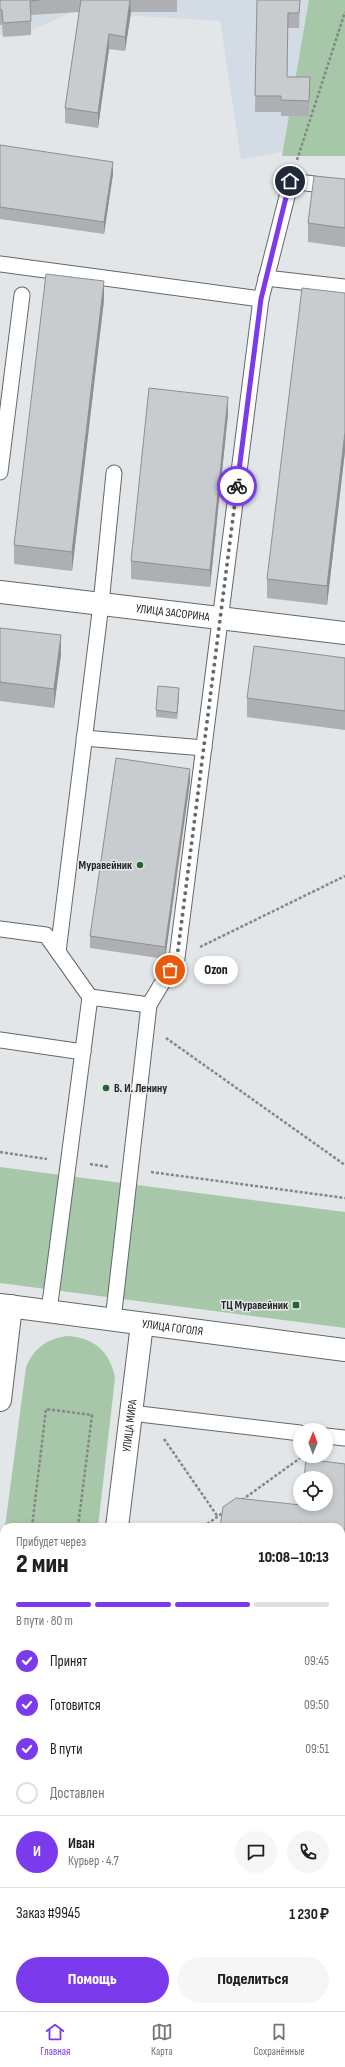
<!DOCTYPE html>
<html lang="ru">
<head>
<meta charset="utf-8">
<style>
	:root { --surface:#fff; --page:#f6f6f6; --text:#202124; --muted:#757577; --line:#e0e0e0; --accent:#7c3aed }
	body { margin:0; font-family:"Sofia Sans Condensed",sans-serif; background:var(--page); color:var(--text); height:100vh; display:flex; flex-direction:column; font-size:15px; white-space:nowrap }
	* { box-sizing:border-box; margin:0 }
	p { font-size:13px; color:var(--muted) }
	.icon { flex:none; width:22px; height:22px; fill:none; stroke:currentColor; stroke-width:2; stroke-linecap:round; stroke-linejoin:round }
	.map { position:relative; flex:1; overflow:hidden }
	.details { position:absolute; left:0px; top:1523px; width:345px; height:488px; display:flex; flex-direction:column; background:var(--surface); border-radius:12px 12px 0 0; box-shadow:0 2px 6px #0003 }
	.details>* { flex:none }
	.needle { width:26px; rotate:1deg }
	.controls { position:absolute; left:293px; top:1423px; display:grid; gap:8px }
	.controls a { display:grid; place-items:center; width:40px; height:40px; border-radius:50%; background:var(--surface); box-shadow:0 2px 6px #0003; font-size:20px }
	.pin { position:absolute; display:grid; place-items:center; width:34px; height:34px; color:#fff; margin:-17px; border:2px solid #fff; border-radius:50%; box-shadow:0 1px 4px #0007 }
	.courier { position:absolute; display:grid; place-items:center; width:40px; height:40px; margin:-20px; border:3px solid #7c3aed; border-radius:50%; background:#fff; color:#222; box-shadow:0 1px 5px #0007 }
	.bubble { position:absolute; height:28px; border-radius:14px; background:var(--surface); box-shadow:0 2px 6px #0003; font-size:13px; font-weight:800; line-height:28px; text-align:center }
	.headline em { font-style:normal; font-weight:800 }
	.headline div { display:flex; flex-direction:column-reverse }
	.headline { display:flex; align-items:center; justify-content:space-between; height:68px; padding:0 16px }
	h1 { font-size:26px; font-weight:800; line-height:30px }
	.bar { display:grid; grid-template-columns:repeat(4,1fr); gap:6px 4px; align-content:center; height:48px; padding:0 16px }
	.bar i { height:5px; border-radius:3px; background:var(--line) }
	.bar .selected { background:var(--accent) }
	.bar p { grid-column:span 4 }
	.line { display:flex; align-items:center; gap:10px; padding:0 16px; border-top:1px solid var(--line) }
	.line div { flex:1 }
	.round { display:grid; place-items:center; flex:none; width:42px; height:42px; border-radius:21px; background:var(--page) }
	ol { padding:0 16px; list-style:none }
	li { display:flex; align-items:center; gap:12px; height:44px }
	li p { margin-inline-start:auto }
	li .icon { padding:4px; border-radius:50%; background:var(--accent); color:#fff; stroke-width:4 }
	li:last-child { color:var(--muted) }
	li i { width:22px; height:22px; border:2px solid var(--line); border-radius:50% }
	.action { display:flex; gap:8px; margin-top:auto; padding:8px 16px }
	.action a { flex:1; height:46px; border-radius:24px; background:var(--accent); color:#fff; font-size:16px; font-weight:800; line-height:46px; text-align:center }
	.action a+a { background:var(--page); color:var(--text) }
	.dock { display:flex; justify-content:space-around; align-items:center; height:56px; border-top:1px solid var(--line); background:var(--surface); font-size:11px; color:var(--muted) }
	.dock a { display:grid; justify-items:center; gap:2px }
	.dock .selected { color:var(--accent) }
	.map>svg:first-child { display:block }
	.built { fill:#d3dce4 }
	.green { fill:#a7c8a8 }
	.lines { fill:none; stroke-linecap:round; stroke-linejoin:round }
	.lane-casing { stroke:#646769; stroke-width:17 }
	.street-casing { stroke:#646769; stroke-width:24 }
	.secondary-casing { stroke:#646769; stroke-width:24 }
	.path { stroke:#848688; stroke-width:2.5; stroke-dasharray:3 2; stroke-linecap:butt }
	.lane { stroke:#fff; stroke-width:15 }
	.street { stroke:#fff; stroke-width:22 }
	.secondary { stroke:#fff; stroke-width:22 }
	.wall { fill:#adafb2 }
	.shaded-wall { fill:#8d8f91 }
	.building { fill:#c9cccf; stroke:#8d8f91 }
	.done { stroke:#666869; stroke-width:4; stroke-dasharray:0 7.2 }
	.route { stroke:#7c3aed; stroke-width:5 }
	.poi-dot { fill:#25652e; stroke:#e3e6e9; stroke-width:1.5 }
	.labels { text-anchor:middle; stroke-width:3; stroke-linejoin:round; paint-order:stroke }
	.street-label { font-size:12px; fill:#222424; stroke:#e3e6e9 }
	.poi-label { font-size:12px; font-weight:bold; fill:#222424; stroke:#e3e6e9; text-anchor:end }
</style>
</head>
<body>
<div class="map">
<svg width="345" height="2011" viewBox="0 0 345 2011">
	<rect width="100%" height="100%" fill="#e3e6e9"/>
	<!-- built -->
	<g class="built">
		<path d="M0,0H313L326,144L241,159L220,21L72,12L21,35H0Z"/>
		<path d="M341,1855H345V2011H220L221,2007H341Z"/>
	</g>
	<!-- green -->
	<g class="green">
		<path d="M309,0H345V156H282Z"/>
		<path d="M0,1167L345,1212V1328L0,1283Z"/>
		<path d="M66,1336C93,1337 110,1351 115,1378L98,1527H5L26,1367C34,1348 47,1339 66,1336Z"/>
		<path d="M4,1534V2007H41L40,2011H0V1566Z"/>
	</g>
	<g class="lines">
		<defs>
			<g id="lane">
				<path d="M0,264L261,299"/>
				<path d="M266,278L345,287"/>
				<path d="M0,472L22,295"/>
				<path d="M84,738L204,748"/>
				<path d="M0,929L46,935L90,997"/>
				<path d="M58,952L101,604L114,473"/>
				<path d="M0,1040L83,1052"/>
				<path d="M49,1311L90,997L149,1005"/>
				<path d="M113,1320L149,1005L177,958L261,299L291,181L345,188"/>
				<path d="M131,1413L300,1433"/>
				<path d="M326,1436L345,1438"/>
				<path d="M341,1576L345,1577"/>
				<path d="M165,2011L166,2007"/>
			</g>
			<g id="street">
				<path id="s1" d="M0,592L345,633"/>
				<path d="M0,1400L11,1306"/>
				<path id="s2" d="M117,1527L142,1324"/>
				<path d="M58,2011V2007"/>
			</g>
			<g id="secondary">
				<path id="s3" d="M0,1305L345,1350"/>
			</g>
		</defs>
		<!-- lane casing -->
		<use href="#lane" class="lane-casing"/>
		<!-- street casing -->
		<use href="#street" class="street-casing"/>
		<!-- secondary casing -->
		<use href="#secondary" class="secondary-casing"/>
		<!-- path -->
		<g class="path">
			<path d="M297,160L345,12"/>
			<path d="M200,947L345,876"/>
			<path d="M166,1038L345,1165"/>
			<path d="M0,1152L47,1159"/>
			<path d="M90,1164L109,1167"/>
			<path d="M151,1172L345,1198"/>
			<path d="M164,1439L218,1517"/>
			<path d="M242,1500L303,1456"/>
			<path d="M32,1527L46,1409L92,1415L78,1527"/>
			<path d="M203,1527L224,1512"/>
			<path d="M0,1782L4,1750"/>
			<path d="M0,1965L4,1974"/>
			<path d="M18,2011V2007"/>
		</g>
		<!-- lane -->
		<use href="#lane" class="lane"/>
		<!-- street -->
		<use href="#street" class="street"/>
		<!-- secondary -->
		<use href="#secondary" class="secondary"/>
	</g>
	<!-- wall -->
	<g class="wall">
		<path d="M0,0H177V12H131L125,51L109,49L98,128L65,123V108L79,12L31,15V35L3,37L2,25H0Z"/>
		<path d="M257,0H300L299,28H288L287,77H310L309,116H281V112H255Z"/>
		<path d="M0,145L113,174L104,234L0,219Z"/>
		<path d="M345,179V247L308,242V223Z"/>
		<path d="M345,293V451L327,605L267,598V579Z"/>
		<path d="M104,300L72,571L14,564V545Z"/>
		<path d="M228,414L210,587L131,579V561Z"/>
		<path d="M0,628L61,654L54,708L0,701Z"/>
		<path d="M345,658V730L247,717V698Z"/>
		<path d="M179,695L177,719L156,717V710Z"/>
		<path d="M190,781L165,959L90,948V936Z"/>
		<path d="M345,1464V1548H341V1527H220L301,1505Z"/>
		<path d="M341,1867L345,1868V1940H341Z"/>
	</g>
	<!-- shaded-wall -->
	<g class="shaded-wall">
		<path d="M130,0L131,12L125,51V37Z"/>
		<path d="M109,34V49L98,128V113Z"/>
		<path d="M113,162V174L104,234V222Z"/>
		<path d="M104,281V300L72,571V552Z"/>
		<path d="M228,397V414L210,587V570Z"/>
		<path d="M345,432V451L327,605V586Z"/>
		<path d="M61,635V654L54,708V689Z"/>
		<path d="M179,688V695L177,719V713Z"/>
		<path d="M190,769V781L165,959V947Z"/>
	</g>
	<!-- building -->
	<g class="building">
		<path d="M0,0H39L30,1L31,21L3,23L2,10H0Z"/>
		<path d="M81,0H130L125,37L109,34L98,113L65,108Z"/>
		<path d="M257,0H300L299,13H288L287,77H310L309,101L281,100V96H255Z"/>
		<path d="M0,145L113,162L104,222L0,207Z"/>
		<path d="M314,176L345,179V228L308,223Z"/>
		<path d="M46,274L104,281L72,552L14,545Z"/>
		<path d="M302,288L345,293V432L327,586L267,579Z"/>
		<path d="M149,388L228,397L210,570L131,561Z"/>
		<path d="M0,628L61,635L54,689L0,682Z"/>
		<path d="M254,646L345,658V711L247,698Z"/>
		<path d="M158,686L179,688L177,713L156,710Z"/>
		<path d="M116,758L190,769L165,947L90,936Z"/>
		<path d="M306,1459L345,1464V1529L341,1528V1527H329L299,1523L298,1527H220L223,1507L236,1498L301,1505V1504H326V1478H304Z"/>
		<path d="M341,1867L345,1868V1925L341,1924Z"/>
		<path d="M98,2007L128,2011H97Z"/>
	</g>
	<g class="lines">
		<!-- done -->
		<path class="done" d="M170,970L177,958L237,486"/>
		<!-- route -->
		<path class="route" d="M237,486L261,299L290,181"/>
	</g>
	<!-- markers -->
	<g class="poi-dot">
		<circle cx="140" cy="865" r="4"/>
		<circle cx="106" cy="1088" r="4"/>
		<rect x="292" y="1301" width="8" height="8" rx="2"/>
	</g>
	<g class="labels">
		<!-- street labels -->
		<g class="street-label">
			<text dy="4" stroke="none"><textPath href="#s1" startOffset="174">УЛИЦА ЗАСОРИНА</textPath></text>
			<text dy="4" stroke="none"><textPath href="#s3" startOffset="174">УЛИЦА ГОГОЛЯ</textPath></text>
			<text dy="4" stroke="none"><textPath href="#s2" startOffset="102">УЛИЦА МИРА</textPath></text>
		</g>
		<!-- poi labels -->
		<g class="poi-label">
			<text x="132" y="869">Муравейник</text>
			<text x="114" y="1092" text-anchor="start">В. И. Ленину</text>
			<text x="288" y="1309">ТЦ Муравейник</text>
		</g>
	</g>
</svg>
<div class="controls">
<a><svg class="needle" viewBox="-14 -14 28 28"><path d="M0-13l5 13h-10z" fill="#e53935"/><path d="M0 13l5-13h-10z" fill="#757577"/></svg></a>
<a><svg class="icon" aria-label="locate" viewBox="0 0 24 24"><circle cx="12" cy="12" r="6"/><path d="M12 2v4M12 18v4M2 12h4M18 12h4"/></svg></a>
</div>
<div class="pin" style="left:170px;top:970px;background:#ea580c"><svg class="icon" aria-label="bag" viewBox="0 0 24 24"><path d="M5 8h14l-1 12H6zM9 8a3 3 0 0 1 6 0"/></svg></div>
<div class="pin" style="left:290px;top:181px;background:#1f2937"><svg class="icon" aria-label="home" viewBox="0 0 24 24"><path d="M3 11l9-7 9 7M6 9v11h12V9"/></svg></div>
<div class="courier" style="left:237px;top:486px"><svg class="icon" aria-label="bike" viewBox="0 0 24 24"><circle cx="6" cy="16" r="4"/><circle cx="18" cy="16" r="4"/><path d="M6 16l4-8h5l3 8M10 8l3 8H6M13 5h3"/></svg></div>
<div class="bubble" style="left:194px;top:956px;width:44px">Ozon</div>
<section class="details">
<div class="headline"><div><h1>2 мин</h1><p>Прибудет через</p></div><em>10:08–10:13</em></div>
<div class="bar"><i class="selected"></i><i class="selected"></i><i class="selected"></i><i></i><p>В пути · 80 m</p></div>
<ol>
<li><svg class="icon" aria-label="check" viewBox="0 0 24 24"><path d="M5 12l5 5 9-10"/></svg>Принят<p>09:45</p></li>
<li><svg class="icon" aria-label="check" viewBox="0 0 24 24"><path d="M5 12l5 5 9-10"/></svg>Готовится<p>09:50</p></li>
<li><svg class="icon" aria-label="check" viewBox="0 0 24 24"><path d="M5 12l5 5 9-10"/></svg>В пути<p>09:51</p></li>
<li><i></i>Доставлен</li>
</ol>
<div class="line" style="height:72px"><b class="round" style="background:var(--accent);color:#fff">И</b><div><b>Иван</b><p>Курьер · 4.7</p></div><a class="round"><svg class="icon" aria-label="chat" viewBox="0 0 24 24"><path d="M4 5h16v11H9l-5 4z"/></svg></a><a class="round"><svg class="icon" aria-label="phone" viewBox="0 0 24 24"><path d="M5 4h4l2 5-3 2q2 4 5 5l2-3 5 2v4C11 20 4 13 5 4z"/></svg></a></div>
<div class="line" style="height:52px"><div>Заказ #9945</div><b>1 230 ₽</b></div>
<div class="action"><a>Помощь</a><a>Поделиться</a></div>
</section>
</div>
<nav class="dock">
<a class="selected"><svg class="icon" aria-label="home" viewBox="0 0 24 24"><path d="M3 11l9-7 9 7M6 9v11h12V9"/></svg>Главная</a>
<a><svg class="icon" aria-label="map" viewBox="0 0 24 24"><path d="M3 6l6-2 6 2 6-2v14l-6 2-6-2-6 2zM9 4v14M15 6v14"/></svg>Карта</a>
<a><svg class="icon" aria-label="saved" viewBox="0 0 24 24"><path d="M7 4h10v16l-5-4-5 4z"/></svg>Сохранённые</a>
</nav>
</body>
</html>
